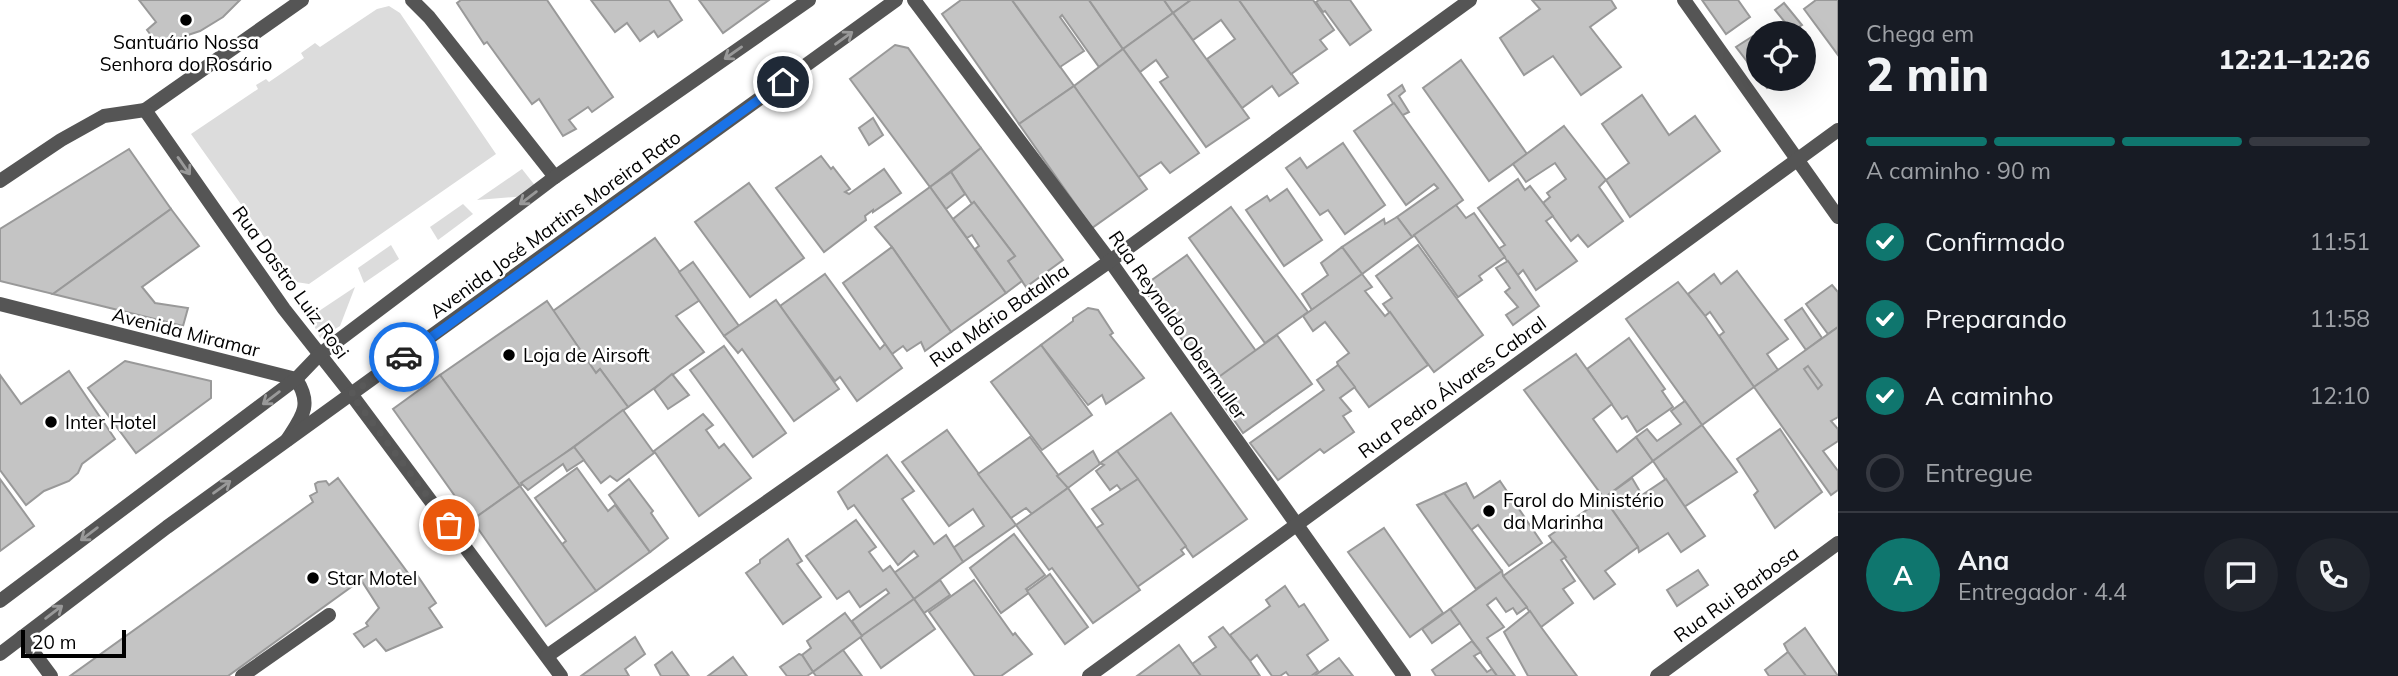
<!DOCTYPE html>
<html lang="pt">
<head>
<meta charset="utf-8">
<style>
	:root { --surface:#171b24; --page:#20242c; --text:#f1f3f6; --muted:#9ea1a6; --line:#363941; --accent:#0f766e }
	body { margin:0; font-family:Mulish,sans-serif; background:var(--page); color:var(--text); height:100vh; display:flex; flex-direction:column; font-size:26px; white-space:nowrap }
	* { box-sizing:border-box; margin:0 }
	p { font-size:23px; color:var(--muted) }
	.icon { flex:none; width:38px; height:38px; fill:none; stroke:currentColor; stroke-width:2; stroke-linecap:round; stroke-linejoin:round }
	.map { position:relative; flex:1; overflow:hidden }
	.drawer { display:flex; flex-direction:column; background:var(--surface); width:560px }
	.drawer>* { flex:none }
	.fabs { position:absolute; left:1746px; top:21px; display:grid; gap:14px }
	.fabs a { display:grid; place-items:center; width:70px; height:70px; border-radius:50%; background:var(--surface); box-shadow:0 7px 28px #0002; font-size:35px }
	.scale { position:absolute; left:21px; bottom:18px; width:105px; box-sizing:border-box; padding-left:7px; border:4px solid #000; border-top:0; font-size:19px; line-height:24px; white-space:nowrap; color:#000; -webkit-text-stroke:5px #fff; paint-order:stroke }
	.pin { position:absolute; display:grid; place-items:center; width:60px; height:60px; color:#fff; margin:-30px; border:4px solid #fff; border-radius:50%; box-shadow:0 2px 7px #0007 }
	.courier { position:absolute; display:grid; place-items:center; width:70px; height:70px; margin:-35px; border:5px solid #1a73e8; border-radius:50%; background:#fff; color:#222; box-shadow:0 2px 9px #0007 }
	.summary em { font-style:normal; font-weight:800 }
	.summary div { display:flex; flex-direction:column-reverse }
	.summary { display:flex; align-items:center; justify-content:space-between; height:119px; padding:0 28px }
	h1 { font-size:46px; font-weight:800; line-height:52px }
	.bar { display:grid; grid-template-columns:repeat(4,1fr); gap:10px 7px; align-content:center; height:84px; padding:0 28px }
	.bar i { height:9px; border-radius:5px; background:var(--line) }
	.bar .current { background:var(--accent) }
	.bar p { grid-column:span 4 }
	.line { display:flex; align-items:center; gap:18px; padding:0 28px; border-top:2px solid var(--line) }
	.line div { flex:1 }
	.round { display:grid; place-items:center; flex:none; width:74px; height:74px; border-radius:37px; background:var(--page) }
	ol { padding:0 28px; list-style:none }
	li { display:flex; align-items:center; gap:21px; height:77px }
	li p { margin-inline-start:auto }
	li .icon { padding:7px; border-radius:50%; background:var(--accent); color:#fff; stroke-width:4 }
	li:last-child { color:var(--muted) }
	li i { width:38px; height:38px; border:4px solid var(--line); border-radius:50% }
	main { display:flex; flex:1; min-height:0 }
	.map>svg:first-child { display:block }
	.green { fill:#dcdcdc }
	.building { fill:#c4c4c4; stroke:#999; stroke-width:2 }
	.lines { fill:none; stroke-linecap:round; stroke-linejoin:round }
	.service { stroke:#555; stroke-width:14 }
	.minor { stroke:#555; stroke-width:14 }
	.tertiary { stroke:#555; stroke-width:14 }
	.oneway { stroke:#999 }
	.done { stroke:#595959; stroke-width:7; stroke-dasharray:0 12.6 }
	.route { stroke:#1a73e8; stroke-width:9 }
	.poi-dot { fill:#000; stroke:#fff; stroke-width:2.5 }
	.labels { text-anchor:middle; stroke-width:5; stroke-linejoin:round; paint-order:stroke }
	.poi-label { font-size:19px; fill:#000; stroke:#fff; text-anchor:start }
	.street-label { font-size:19px; fill:#000; stroke:#fff }
</style>
</head>
<body>
<main>
<div class="map">
<svg width="1838" height="676" viewBox="0 0 1838 676">
	<rect width="100%" height="100%" fill="#fff"/>
	<!-- green -->
	<g class="green">
		<path d="M389,6L400,13L496,154L309,284L296,282L191,134L258,89L256,85L266,79L269,82L304,58L301,53L315,43L320,47L377,9Z"/>
		<path d="M522,169L537,188L526,196L477,200Z"/>
		<path d="M463,204L473,214L438,240L430,227Z"/>
		<path d="M391,245L399,259L364,283L358,268Z"/>
		<path d="M355,287L340,326L320,338L310,317Z"/>
	</g>
	<!-- building -->
	<g class="building">
		<path d="M139,0H240L223,17L200,31L182,37L159,40L153,38L147,30L156,22Z"/>
		<path d="M461,0H547L613,97L592,112L588,107L569,120L576,129L563,136L539,99L532,104L487,42L484,44L457,3Z"/>
		<path d="M591,0H669L682,20L658,37L654,31L640,41L627,23L615,32Z"/>
		<path d="M699,0H769L723,33Z"/>
		<path d="M961,0H1012L1074,86L1019,124L942,14Z"/>
		<path d="M1012,0H1089L1123,49L1099,67L1062,15L1060,17L1084,51L1060,67Z"/>
		<path d="M1089,0H1164L1173,13L1123,49Z"/>
		<path d="M1164,0H1191L1173,13Z"/>
		<path d="M1191,0H1239L1298,83L1279,96L1272,86L1242,108L1207,59L1235,39L1221,20L1193,40L1173,13Z"/>
		<path d="M1239,0H1313L1334,30L1320,40L1327,49L1291,74Z"/>
		<path d="M1319,0H1350L1371,30L1350,45L1325,11L1323,12L1316,2Z"/>
		<path d="M1532,0H1611L1616,8L1590,27L1621,67L1581,95L1553,56L1524,75L1500,38L1540,9Z"/>
		<path d="M1702,0H1738L1750,17L1726,34Z"/>
		<path d="M1816,0H1838V55L1804,9Z"/>
		<path d="M1784,3L1802,25L1792,31L1775,10Z"/>
		<path d="M1173,13L1249,118L1206,147L1160,82L1168,77L1156,60L1140,72L1123,49Z"/>
		<path d="M1753,36L1759,44V77L1736,47Z"/>
		<path d="M895,45L908,48L981,148L930,187L850,79Z"/>
		<path d="M1123,49L1199,153L1170,173L1161,162L1137,178L1074,86Z"/>
		<path d="M1461,60L1527,154L1489,181L1423,88Z"/>
		<path d="M1760,79H1780L1767,88Z"/>
		<path d="M1402,85L1405,91L1399,96L1409,112L1401,116L1388,95Z"/>
		<path d="M1074,86L1147,189L1092,228L1019,124Z"/>
		<path d="M1642,95L1669,135L1695,116L1720,151L1630,217L1606,180L1629,163L1602,124Z"/>
		<path d="M1394,103L1463,200L1412,237L1397,217L1438,188L1434,184L1406,205L1354,131Z"/>
		<path d="M873,118L883,135L869,145L859,128Z"/>
		<path d="M1564,126L1606,180L1599,187L1623,221L1588,247L1578,235L1571,241L1543,203L1550,197L1547,193L1566,179L1555,163L1526,182L1513,164Z"/>
		<path d="M1343,143L1385,205L1345,234L1328,210L1320,215L1286,168L1300,158L1307,168Z"/>
		<path d="M981,148L1063,260L1026,287L1008,261L1015,256L974,202L972,204L951,172Z"/>
		<path d="M129,149L171,209L53,294L0,281V229Z"/>
		<path d="M821,156L831,169L833,167L850,189L845,192L849,194L884,169L901,193L873,212V210L865,216L866,220L824,252L776,188Z"/>
		<path d="M951,172L965,194L946,209L930,187Z"/>
		<path d="M1518,179L1525,190L1530,186L1553,216L1546,221L1577,261L1536,290L1523,270L1518,275L1498,249L1505,245L1478,208Z"/>
		<path d="M749,183L804,258L750,297L695,222Z"/>
		<path d="M930,187L1006,293L951,332L892,247L875,227Z"/>
		<path d="M1287,189L1322,240L1284,266L1246,210L1267,196L1270,201Z"/>
		<path d="M974,202L1015,256L1008,261L1022,281L1006,293L975,249L979,246L972,235L967,238L953,219Z"/>
		<path d="M1456,205L1466,218L1474,213L1505,257L1479,276L1482,280L1458,297L1414,235Z"/>
		<path d="M1231,207L1308,312L1265,343L1189,238Z"/>
		<path d="M171,209L199,246L142,287L155,303L188,308L183,326L53,294Z"/>
		<path d="M1397,217L1412,237L1362,274L1342,247L1384,219L1385,224Z"/>
		<path d="M655,238L700,300L676,316L704,352L628,407L600,369L596,373L553,311Z"/>
		<path d="M1418,245L1483,335L1434,372L1383,304L1392,298L1376,276Z"/>
		<path d="M892,247L951,332L925,351L921,342L907,351L903,346L892,354L843,283Z"/>
		<path d="M1342,247L1362,274L1312,310L1302,294L1328,275L1321,263Z"/>
		<path d="M1187,255L1256,351L1214,382L1142,287Z"/>
		<path d="M1508,261L1539,306L1513,325L1506,315L1518,307L1505,292L1510,288L1496,268Z"/>
		<path d="M693,262L739,326L724,336L679,272Z"/>
		<path d="M1737,271L1788,339L1767,354L1778,370L1754,387L1719,336L1724,332L1710,312L1705,316L1688,294L1714,274L1721,284Z"/>
		<path d="M825,274L880,349L885,344L902,368L857,401L840,377L835,381L780,306Z"/>
		<path d="M1362,274L1372,287L1365,291L1385,316L1390,312L1428,365L1369,407L1338,365L1337,362L1349,353L1325,322L1313,331L1303,316Z"/>
		<path d="M1678,282L1705,316L1754,387L1702,425L1626,319Z"/>
		<path d="M1832,285L1838,292V327L1828,334L1806,304Z"/>
		<path d="M776,300L839,389L794,421L742,349L738,353L724,336Z"/>
		<path d="M547,301L596,373L600,369L628,407L520,486L440,375Z"/>
		<path d="M1088,308L1098,310L1113,333L1110,335L1144,378L1106,404L1102,395L1088,405L1041,345L1073,321V318Z"/>
		<path d="M1802,308L1822,338L1806,350L1785,320Z"/>
		<path d="M1838,327V417L1831,421L1838,429V441L1823,451L1838,471V490L1831,495L1754,387Z"/>
		<path d="M1277,335L1312,384L1243,433L1209,384Z"/>
		<path d="M1629,338L1665,389L1662,391L1673,407L1637,432L1627,416L1622,419L1587,369Z"/>
		<path d="M1041,345L1092,415L1042,450L991,382Z"/>
		<path d="M724,346L786,433L753,457L690,370Z"/>
		<path d="M1576,354L1612,404L1593,419L1617,452L1636,437L1653,461L1604,498L1524,390Z"/>
		<path d="M125,361L211,381V398L136,453L88,388Z"/>
		<path d="M1338,365L1355,387L1340,398L1351,411L1343,416L1354,432L1324,453L1320,449L1278,480L1250,443L1324,390L1317,380Z"/>
		<path d="M1808,366L1822,385L1818,389L1804,369Z"/>
		<path d="M69,371L115,439L82,464L78,473L69,481L44,491L26,505L0,470V375L21,404Z"/>
		<path d="M672,374L689,395L668,409L654,389Z"/>
		<path d="M440,375L520,486L472,520L393,409Z"/>
		<path d="M1685,401L1702,425L1653,461L1636,437L1647,429L1657,441L1681,424L1671,411Z"/>
		<path d="M623,410L654,453L617,481L610,476L601,483L574,447Z"/>
		<path d="M1171,413L1247,519L1193,557L1117,451Z"/>
		<path d="M703,414L713,425L706,430L719,448L724,444L751,478L699,516L654,451Z"/>
		<path d="M1702,425L1737,472L1684,507L1653,461Z"/>
		<path d="M1780,429L1822,492L1775,528L1754,495L1758,491L1737,459Z"/>
		<path d="M947,430L1016,525L963,562L953,548L984,526L973,509L949,526L902,462Z"/>
		<path d="M1030,437L1068,488L1032,514L1026,508L1011,518L978,474Z"/>
		<path d="M574,447L584,460L567,471L563,464L528,490L521,483Z"/>
		<path d="M1093,451L1100,464L1068,488L1057,476Z"/>
		<path d="M1117,451L1138,479L1121,490L1117,485L1110,490L1096,471L1104,465L1100,463Z"/>
		<path d="M887,455L914,491L902,499L934,544L946,535L963,562L914,599L894,573L918,556L914,551L898,565L854,505L848,509L838,492Z"/>
		<path d="M577,468L608,511L615,505L650,552L596,591L561,545L566,541L535,498Z"/>
		<path d="M338,478L411,577L415,572L436,603L429,608L442,627L386,651L376,639L364,647L354,634L368,626L366,623L379,608L361,580L228,676H70L313,502L310,496L317,492L315,484L318,482L326,481L329,485Z"/>
		<path d="M1632,478L1642,495L1666,479L1705,536L1681,552L1668,533L1639,552L1638,547L1604,498Z"/>
		<path d="M0,479L34,526L0,551Z"/>
		<path d="M629,479L653,511L651,513L668,538L650,552L609,495Z"/>
		<path d="M1138,479L1186,546L1181,550L1184,554L1137,587L1095,529L1103,524L1092,509Z"/>
		<path d="M1500,481L1542,543L1509,566L1478,525L1471,530L1444,493L1466,483L1474,498Z"/>
		<path d="M520,486L596,591L546,626L472,520Z"/>
		<path d="M1068,488L1140,590L1093,623L1052,568L1049,570L1016,525Z"/>
		<path d="M1444,493L1502,571L1476,589L1417,505Z"/>
		<path d="M1604,498L1638,547L1605,571L1615,584L1594,599L1549,536Z"/>
		<path d="M856,520L876,547L869,552L883,571L890,566L914,599L862,636L852,621L889,593L886,589L860,607L849,591L837,599L806,556Z"/>
		<path d="M1384,528L1443,613L1410,637L1348,552Z"/>
		<path d="M1014,534L1045,575L1026,589L1030,592L1001,613L970,568Z"/>
		<path d="M788,539L802,561L797,564L821,597L783,624L746,573L760,563V560Z"/>
		<path d="M1553,541L1566,557L1561,560L1575,581L1563,589L1573,603L1541,627L1503,576Z"/>
		<path d="M1698,570L1708,585L1677,606L1667,590Z"/>
		<path d="M1502,571L1503,576L1527,607L1517,614L1513,608L1506,612L1496,598L1487,605L1504,627L1487,638L1515,676H1497L1450,609Z"/>
		<path d="M1050,574L1088,627L1065,644L1027,591Z"/>
		<path d="M940,580L950,595L924,613L914,599Z"/>
		<path d="M974,580L1013,635L1015,633L1032,654L1001,676H975L929,612Z"/>
		<path d="M1285,586L1299,607L1304,604L1328,640L1307,655L1318,671L1311,676H1289L1286,672L1280,676H1272L1257,655L1250,661L1230,635L1270,606L1266,600Z"/>
		<path d="M914,599L935,629L881,668L860,637Z"/>
		<path d="M1450,609L1460,623L1432,643L1422,629Z"/>
		<path d="M1530,611L1541,627L1577,676H1528L1504,632Z"/>
		<path d="M845,613L862,636L813,672L802,655L811,648L807,641Z"/>
		<path d="M1223,627L1250,661L1260,676H1201L1192,664L1216,647L1209,637Z"/>
		<path d="M1805,628L1838,676H1806L1788,652L1784,644Z"/>
		<path d="M635,637L645,654L625,669L629,676H581Z"/>
		<path d="M1472,641L1481,652L1474,656L1487,672L1492,669L1497,676H1436L1432,670Z"/>
		<path d="M1179,645L1201,676H1137Z"/>
		<path d="M843,650L862,676H816L813,672Z"/>
		<path d="M672,652L689,676H661L655,665Z"/>
		<path d="M1788,652L1806,676H1769L1765,670Z"/>
		<path d="M799,654L802,655L813,672L807,676H787L780,667Z"/>
		<path d="M733,657L747,676H708Z"/>
		<path d="M1339,658L1353,676H1314Z"/>
	</g>
	<g class="lines">
		<!-- service -->
		<g class="service">
			<path d="M412,0L429,17L555,177"/>
			<path d="M145,110L302,0"/>
			<path d="M22,637L51,676"/>
			<path d="M242,676L329,615"/>
		</g>
		<!-- minor -->
		<g class="minor">
			<path d="M914,0L1110,261L1404,676"/>
			<path d="M1684,0L1838,217"/>
			<path d="M0,181L61,140L104,116L145,110L284,309L351,394L561,676"/>
			<path d="M0,304L296,379C313,405 302,417 287,440"/>
			<path d="M547,656L1110,261L1470,0"/>
			<path d="M1089,676L1838,130"/>
			<path d="M1657,676L1838,543"/>
		</g>
		<!-- tertiary -->
		<g class="tertiary">
			<path d="M0,601L296,379L319,355L555,177L809,0"/>
			<path d="M0,654L167,527L896,0"/>
		</g>
	</g>
	<!-- one-way arrows -->
	<defs><path id="oneway-shaft" d="M-6 0H5M1.5-3L5.5 0L1.5 3" fill="none" stroke-width="1.6" stroke-linecap="round" stroke-linejoin="round" transform="scale(1.75)"/></defs>
	<g class="oneway">
		<use href="#oneway-shaft" transform="translate(844 38) rotate(-36)"/>
		<use href="#oneway-shaft" transform="translate(733 53) rotate(145)"/>
		<use href="#oneway-shaft" transform="translate(184 166) rotate(55)"/>
		<use href="#oneway-shaft" transform="translate(528 198) rotate(143)"/>
		<use href="#oneway-shaft" transform="translate(271 398) rotate(143)"/>
		<use href="#oneway-shaft" transform="translate(222 487) rotate(-36)"/>
		<use href="#oneway-shaft" transform="translate(89 534) rotate(143)"/>
		<use href="#oneway-shaft" transform="translate(54 612) rotate(-37)"/>
	</g>
	<g class="lines">
		<!-- done -->
		<path class="done" d="M404,357L351,394L449,525"/>
		<!-- route -->
		<path class="route" d="M404,357L783,82"/>
	</g>
	<!-- markers -->
	<g class="poi-dot">
		<circle cx="186" cy="20" r="7"/>
		<circle cx="509" cy="355" r="7"/>
		<circle cx="51" cy="422" r="7"/>
		<circle cx="1489" cy="511" r="7"/>
		<circle cx="313" cy="578" r="7"/>
	</g>
	<g class="labels">
		<!-- poi labels -->
		<g class="poi-label">
			<text x="186" y="49" text-anchor="middle">Santuário Nossa<tspan x="186" dy="22">Senhora do Rosário</tspan></text>
			<text x="523" y="362">Loja de Airsoft</text>
			<text x="65" y="429">Inter Hotel</text>
			<text x="1503" y="507">Farol do Ministério<tspan x="1503" dy="22">da Marinha</tspan></text>
			<text x="327" y="585">Star Motel</text>
		</g>
		<!-- street labels -->
		<g class="street-label">
			<text transform="translate(555 224) rotate(-36)" y="7">Avenida José Martins Moreira Rato</text>
			<text transform="translate(291 282) rotate(54)" y="7">Rua Dastro Luiz Rosi</text>
			<text transform="translate(999 315) rotate(-35)" y="7">Rua Mário Batalha</text>
			<text transform="translate(1178 325) rotate(55)" y="7">Rua Reynaldo Obermuller</text>
			<text transform="translate(186 332) rotate(14)" y="7">Avenida Miramar</text>
			<text transform="translate(1452 387) rotate(-36)" y="7">Rua Pedro Álvares Cabral</text>
			<text transform="translate(1736 594) rotate(-36)" y="7">Rua Rui Barbosa</text>
		</g>
	</g>
</svg>
<div class="fabs">
<a><svg class="icon" aria-label="locate" viewBox="0 0 24 24"><circle cx="12" cy="12" r="6"/><path d="M12 2v4M12 18v4M2 12h4M18 12h4"/></svg></a>
</div>
<div class="scale">20 m</div>
<div class="pin" style="left:449px;top:525px;background:#ea580c"><svg class="icon" aria-label="bag" viewBox="0 0 24 24"><path d="M5 8h14l-1 12H6zM9 8a3 3 0 0 1 6 0"/></svg></div>
<div class="pin" style="left:783px;top:82px;background:#1f2937"><svg class="icon" aria-label="home" viewBox="0 0 24 24"><path d="M3 11l9-7 9 7M6 9v11h12V9"/></svg></div>
<div class="courier" style="left:404px;top:357px"><svg class="icon" aria-label="car" viewBox="0 0 24 24"><path d="M5 17H2v-5l4-1 3-4h7l3 4 3 1v5h-3M9 17h6M6 11h13"/><circle cx="7" cy="17" r="2"/><circle cx="17" cy="17" r="2"/></svg></div>
</div>
<section class="drawer">
<div class="summary"><div><h1>2 min</h1><p>Chega em</p></div><em>12:21–12:26</em></div>
<div class="bar"><i class="current"></i><i class="current"></i><i class="current"></i><i></i><p>A caminho · 90 m</p></div>
<ol>
<li><svg class="icon" aria-label="check" viewBox="0 0 24 24"><path d="M5 12l5 5 9-10"/></svg>Confirmado<p>11:51</p></li>
<li><svg class="icon" aria-label="check" viewBox="0 0 24 24"><path d="M5 12l5 5 9-10"/></svg>Preparando<p>11:58</p></li>
<li><svg class="icon" aria-label="check" viewBox="0 0 24 24"><path d="M5 12l5 5 9-10"/></svg>A caminho<p>12:10</p></li>
<li><i></i>Entregue</li>
</ol>
<div class="line" style="height:126px"><b class="round" style="background:var(--accent);color:#fff">A</b><div><b>Ana</b><p>Entregador · 4.4</p></div><a class="round"><svg class="icon" aria-label="chat" viewBox="0 0 24 24"><path d="M4 5h16v11H9l-5 4z"/></svg></a><a class="round"><svg class="icon" aria-label="phone" viewBox="0 0 24 24"><path d="M5 4h4l2 5-3 2q2 4 5 5l2-3 5 2v4C11 20 4 13 5 4z"/></svg></a></div>
</section>
</main>
</body>
</html>
